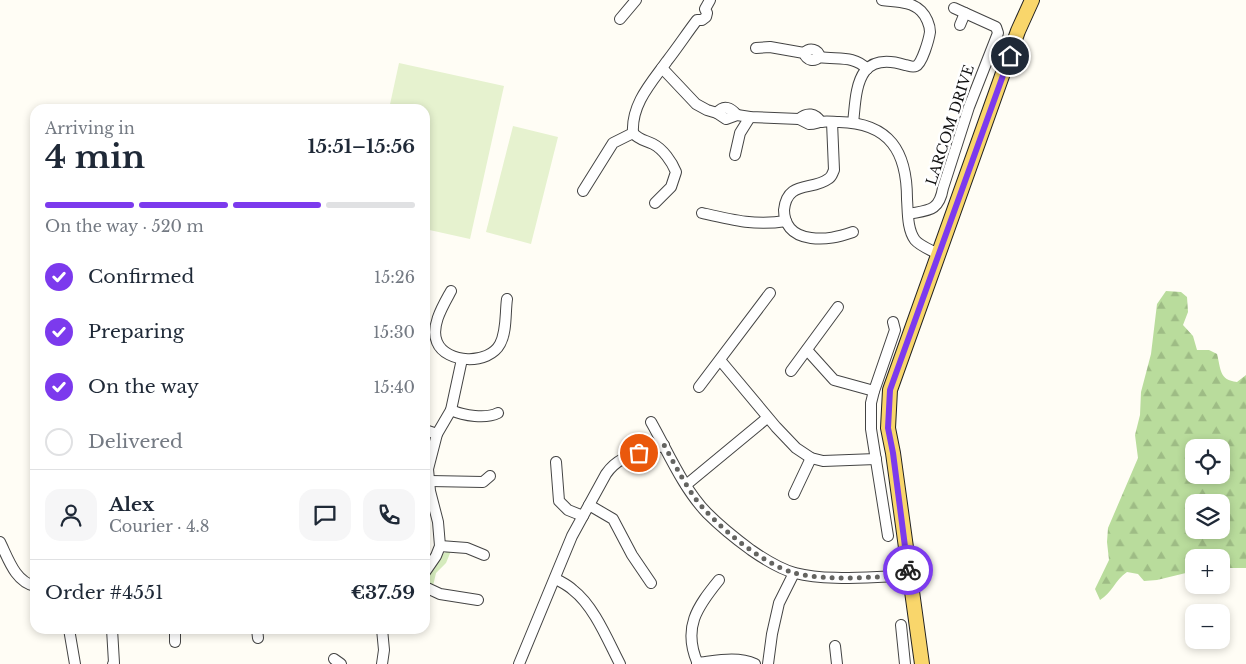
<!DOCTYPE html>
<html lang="en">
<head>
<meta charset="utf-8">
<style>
	:root { --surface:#fff; --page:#f6f6f7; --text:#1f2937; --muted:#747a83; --line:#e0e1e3; --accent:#7c3aed }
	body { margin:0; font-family:"Libre Baskerville",serif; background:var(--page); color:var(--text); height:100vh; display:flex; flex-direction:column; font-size:19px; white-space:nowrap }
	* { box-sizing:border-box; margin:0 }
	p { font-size:16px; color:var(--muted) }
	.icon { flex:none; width:28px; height:28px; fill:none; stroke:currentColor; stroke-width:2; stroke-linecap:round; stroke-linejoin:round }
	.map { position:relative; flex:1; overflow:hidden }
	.side { position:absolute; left:30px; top:104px; width:400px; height:530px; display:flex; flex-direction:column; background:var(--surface); border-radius:15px; box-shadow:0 2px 8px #0003 }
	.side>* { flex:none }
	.tools { position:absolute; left:1185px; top:439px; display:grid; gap:10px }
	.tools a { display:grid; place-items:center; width:45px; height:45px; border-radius:10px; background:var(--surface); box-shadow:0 2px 8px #0003; font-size:25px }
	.pin { position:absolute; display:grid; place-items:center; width:42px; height:42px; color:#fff; margin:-21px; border:2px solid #fff; border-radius:50%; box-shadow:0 1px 5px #0007 }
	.courier { position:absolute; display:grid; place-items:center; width:50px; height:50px; margin:-25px; border:4px solid #7c3aed; border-radius:50%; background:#fff; color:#222; box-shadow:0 1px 6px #0007 }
	.summary em { font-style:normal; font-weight:700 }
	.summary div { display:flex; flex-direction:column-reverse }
	.summary { display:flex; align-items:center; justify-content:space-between; height:85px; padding:0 15px }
	h1 { font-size:32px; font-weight:700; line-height:38px }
	.bar { display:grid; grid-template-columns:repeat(4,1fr); gap:8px 5px; align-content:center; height:60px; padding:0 15px }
	.bar i { height:6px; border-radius:4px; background:var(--line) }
	.bar .on { background:var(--accent) }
	.bar p { grid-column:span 4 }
	.line { display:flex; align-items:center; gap:12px; padding:0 15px; border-top:1px solid var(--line) }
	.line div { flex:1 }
	.round { display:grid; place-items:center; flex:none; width:52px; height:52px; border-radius:15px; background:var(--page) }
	ol { padding:0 15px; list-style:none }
	li { display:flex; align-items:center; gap:15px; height:55px }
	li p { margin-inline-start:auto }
	li .icon { padding:5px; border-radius:50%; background:var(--accent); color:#fff; stroke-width:4 }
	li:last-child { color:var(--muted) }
	li i { width:28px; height:28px; border:2px solid var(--line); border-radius:50% }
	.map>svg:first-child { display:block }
	.grass { fill:#d5ebbd }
	.forest { fill:url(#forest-firs); fill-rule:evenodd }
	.pitch { fill:#e6f2cf }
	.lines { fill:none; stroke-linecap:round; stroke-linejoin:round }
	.minor-casing { stroke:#444; stroke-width:12 }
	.major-casing { stroke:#222; stroke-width:16 }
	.minor { stroke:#fff; stroke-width:10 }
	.major { stroke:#f9d66b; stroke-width:14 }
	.done { stroke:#646461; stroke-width:5; stroke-dasharray:0 9 }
	.route { stroke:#7c3aed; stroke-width:6 }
	.labels { text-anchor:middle; stroke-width:5; stroke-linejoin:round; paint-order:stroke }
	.street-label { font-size:14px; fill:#111; stroke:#fff }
</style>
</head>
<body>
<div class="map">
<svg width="1246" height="664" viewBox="0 0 1246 664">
	<defs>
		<pattern id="forest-firs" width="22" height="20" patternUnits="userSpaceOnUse" patternTransform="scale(1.25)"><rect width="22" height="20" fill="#b9dc9c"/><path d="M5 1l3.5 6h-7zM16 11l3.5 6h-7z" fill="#9ebc85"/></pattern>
	</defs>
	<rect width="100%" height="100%" fill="#fffdf5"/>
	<!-- grass -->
	<path class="grass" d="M449,551H451L446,563L436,573L433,586L429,584L426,579L442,554Z"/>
	<!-- forest -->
	<path class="forest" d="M1166,291L1181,292L1187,297L1188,312L1183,325L1193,336L1197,350H1209L1217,354C1221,369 1219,380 1237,382L1246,375V568H1221V558H1194V571L1157,580L1144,581L1138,574L1127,572C1115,580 1112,593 1100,600L1095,589L1109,560L1107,542L1108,528L1138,458L1135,435L1140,415L1141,392L1151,354L1157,304ZM1194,448H1221V475H1194ZM1194,502H1221V530H1194Z"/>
	<!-- pitch -->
	<g class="pitch">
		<path d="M399,63L504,86L470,239L425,229V109H389Z"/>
		<path d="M513,126L558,137L531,244L486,232Z"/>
	</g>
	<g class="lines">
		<defs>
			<g id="minor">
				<path d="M620,19L636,0"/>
				<path d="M960,25L965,13"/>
				<path d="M756,48L770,47L804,53C810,47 818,49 820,57"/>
				<path d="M804,53C807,61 814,62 820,57C837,60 854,55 867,69"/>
				<path d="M662,68L696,104L707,110L717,113L726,119L737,115L750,117L799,119L809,124C814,124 816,123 820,122C826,121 834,122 839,122C890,123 907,152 907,199C908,212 907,229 915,240C920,246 931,250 938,254"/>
				<path d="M717,113C724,104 731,108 737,115"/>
				<path d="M799,119C807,112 815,113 821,122"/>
				<path d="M832,122L834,170C832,174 832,177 828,179C812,191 787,180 784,210C784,216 786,223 790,228C795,234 803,237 811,238C826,240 838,237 853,232"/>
				<path d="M853,123C855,107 855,84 865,71C875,59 892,61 905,65C908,65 912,68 916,66C922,64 929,39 930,32C930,25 926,16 921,11C911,1 896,2 882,0"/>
				<path d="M633,133C639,140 645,140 653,144C663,149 672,162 676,172L671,187L655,203"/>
				<path d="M735,155L740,133L750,117"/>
				<path d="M583,191L613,143L633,133C631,104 652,82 667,61C678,47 687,33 697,20H702L706,17L707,13L705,9L710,0"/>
				<path d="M702,213C732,220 755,226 786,221"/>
				<path d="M908,214C928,210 939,212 943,188L969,107L998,33L996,27L954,8"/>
				<path d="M451,291C444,304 430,326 437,342C446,364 489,365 500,344C507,331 505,313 507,299"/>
				<path d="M807,350L834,380L874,391"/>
				<path d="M720,360L776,427L796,448L811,458L823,461L876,459"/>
				<path d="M791,371L838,307"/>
				<path d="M699,387L770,293"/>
				<path d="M451,410C464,416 486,419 498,413"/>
				<path d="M651,422C668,452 683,488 707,513C720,526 736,539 751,550C764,559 779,569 795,573C830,582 873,576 909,576"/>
				<path d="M425,430L437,434"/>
				<path d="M556,462L559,501L568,510L583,516"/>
				<path d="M430,481L483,482L490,476"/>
				<path d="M686,485L767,418"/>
				<path d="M794,494L811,458"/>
				<path d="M589,505L613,519L632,555L651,583"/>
				<path d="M888,536L871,429V403L874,391L895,330L893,322"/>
				<path d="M0,542C8,558 15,582 35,586"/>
				<path d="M440,546L467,548L484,555"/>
				<path d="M425,572L436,556L440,546L438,522L430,491L428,469L437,434L451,410L462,359"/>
				<path d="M556,579C561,582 568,585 573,590C594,606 608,641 620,664"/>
				<path d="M425,587L440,594L478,600"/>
				<path d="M901,625L905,664"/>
				<path d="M69,629L75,664"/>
				<path d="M112,629L114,663L113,664"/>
				<path d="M175,629V642"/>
				<path d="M257,629L258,638"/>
				<path d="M835,646L837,664"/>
				<path d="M334,659L341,664"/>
				<path d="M697,663C716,661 737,656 755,664"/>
				<path d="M382,664L384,650L382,629"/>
				<path d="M519,664L572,536L606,474C621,452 642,455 664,445"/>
				<path d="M698,664C682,628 697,607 719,580"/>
				<path d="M768,664L772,634L779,603L794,573"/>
			</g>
			<path id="major" d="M922,664L893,453L888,428L890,390L1018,31L1032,0"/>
		</defs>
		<!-- minor casing -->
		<use href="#minor" class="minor-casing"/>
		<!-- major casing -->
		<use href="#major" class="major-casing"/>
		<!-- minor -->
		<use href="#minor" class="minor"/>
		<!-- major -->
		<use href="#major" class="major"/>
	</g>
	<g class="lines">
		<!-- done -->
		<path class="done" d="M639,453L654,449L664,445C674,463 683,481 695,498C714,524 763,565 795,573C828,582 875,576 909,576L908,570"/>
		<!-- route -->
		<path class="route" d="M908,570L893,453L888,428L890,390L1010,56"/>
	</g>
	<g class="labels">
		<!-- street labels -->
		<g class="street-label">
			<text transform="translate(950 125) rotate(-72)" y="5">LARCOM DRIVE</text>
		</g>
	</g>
</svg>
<div class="tools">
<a><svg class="icon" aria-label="locate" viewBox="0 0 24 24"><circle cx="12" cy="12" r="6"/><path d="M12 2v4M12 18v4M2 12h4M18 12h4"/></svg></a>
<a><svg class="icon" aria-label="layers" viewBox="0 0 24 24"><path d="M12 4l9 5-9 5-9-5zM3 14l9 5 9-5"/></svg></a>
<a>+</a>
<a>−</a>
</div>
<div class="pin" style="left:639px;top:453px;background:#ea580c"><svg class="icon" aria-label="bag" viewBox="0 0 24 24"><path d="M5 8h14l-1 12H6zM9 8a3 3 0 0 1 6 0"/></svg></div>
<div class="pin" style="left:1010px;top:56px;background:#1f2937"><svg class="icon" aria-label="home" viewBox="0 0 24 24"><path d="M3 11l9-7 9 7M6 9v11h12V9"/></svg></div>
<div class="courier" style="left:908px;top:570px"><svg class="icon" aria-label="bike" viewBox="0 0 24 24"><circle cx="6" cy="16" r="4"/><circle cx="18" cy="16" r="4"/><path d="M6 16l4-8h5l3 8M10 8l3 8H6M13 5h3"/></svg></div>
<section class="side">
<div class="summary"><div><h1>4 min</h1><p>Arriving in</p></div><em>15:51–15:56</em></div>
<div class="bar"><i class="on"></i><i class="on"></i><i class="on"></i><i></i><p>On the way · 520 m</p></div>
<ol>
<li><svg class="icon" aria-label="check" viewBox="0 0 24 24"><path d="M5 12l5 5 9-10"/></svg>Confirmed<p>15:26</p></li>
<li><svg class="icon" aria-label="check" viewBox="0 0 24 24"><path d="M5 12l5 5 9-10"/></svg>Preparing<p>15:30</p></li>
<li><svg class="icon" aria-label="check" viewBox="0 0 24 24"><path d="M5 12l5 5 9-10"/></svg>On the way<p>15:40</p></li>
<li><i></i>Delivered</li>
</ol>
<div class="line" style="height:90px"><a class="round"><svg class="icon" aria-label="person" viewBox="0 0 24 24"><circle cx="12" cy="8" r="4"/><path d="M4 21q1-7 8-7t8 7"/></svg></a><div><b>Alex</b><p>Courier · 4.8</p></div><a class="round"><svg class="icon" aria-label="chat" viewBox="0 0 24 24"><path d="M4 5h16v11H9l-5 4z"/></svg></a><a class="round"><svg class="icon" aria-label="phone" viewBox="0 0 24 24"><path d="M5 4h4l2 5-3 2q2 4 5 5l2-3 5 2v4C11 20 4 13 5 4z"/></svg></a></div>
<div class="line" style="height:65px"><div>Order #4551</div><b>€37.59</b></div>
</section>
</div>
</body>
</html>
